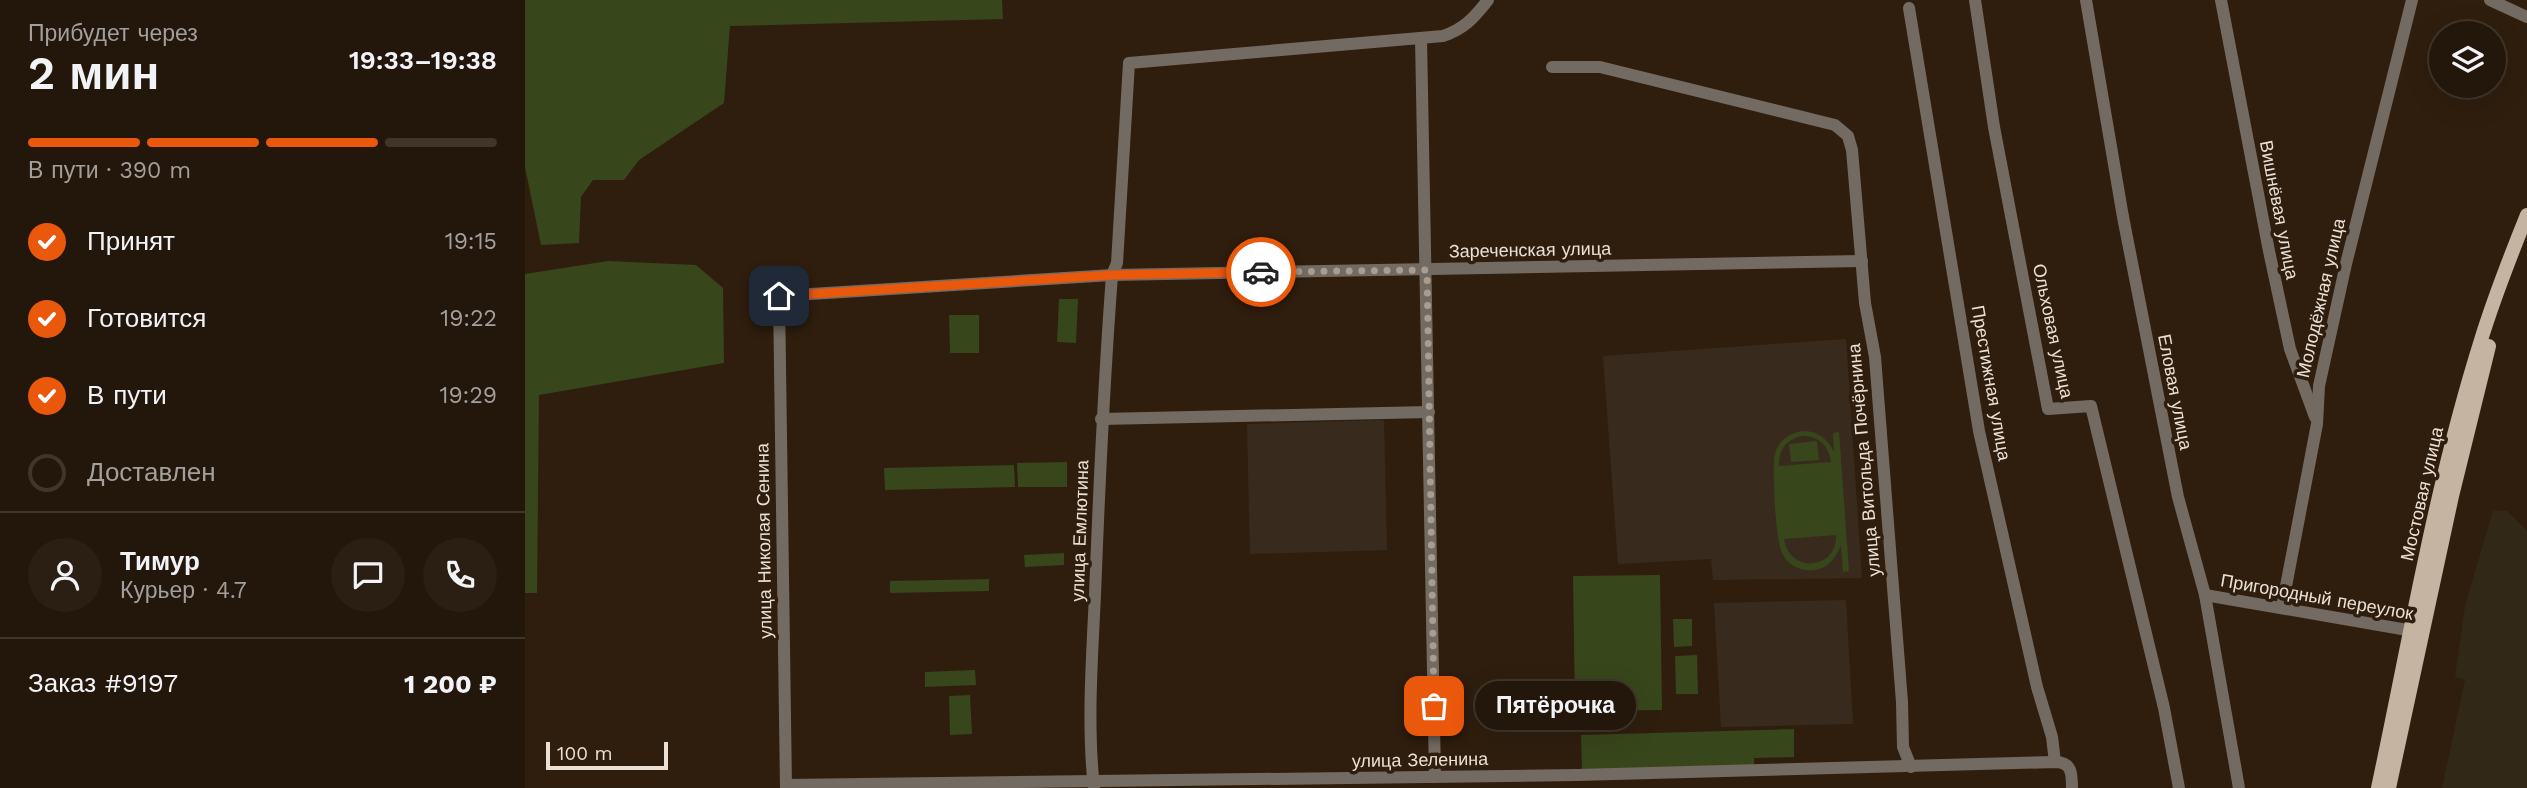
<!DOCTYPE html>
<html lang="ru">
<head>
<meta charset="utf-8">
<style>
	:root { --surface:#23160a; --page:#2b1f13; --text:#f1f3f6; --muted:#a39f9c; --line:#40352b; --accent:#ea580c }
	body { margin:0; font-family:"Work Sans",sans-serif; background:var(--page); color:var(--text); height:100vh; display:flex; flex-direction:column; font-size:26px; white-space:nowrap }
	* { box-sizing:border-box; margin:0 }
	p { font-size:23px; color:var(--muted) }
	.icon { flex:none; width:38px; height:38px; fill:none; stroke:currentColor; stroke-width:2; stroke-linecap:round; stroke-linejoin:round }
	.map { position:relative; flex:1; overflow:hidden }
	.details { display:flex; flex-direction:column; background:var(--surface); width:525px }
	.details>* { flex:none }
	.tools { position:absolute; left:1904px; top:21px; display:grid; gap:14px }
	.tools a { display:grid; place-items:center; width:77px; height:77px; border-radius:50%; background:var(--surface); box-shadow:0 7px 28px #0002,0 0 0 2px var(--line); font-size:35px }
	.scale { position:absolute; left:21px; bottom:18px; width:122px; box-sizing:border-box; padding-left:7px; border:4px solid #ebe0d6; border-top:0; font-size:19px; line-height:24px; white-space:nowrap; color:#ebe0d6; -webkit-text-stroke:5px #2f1e0e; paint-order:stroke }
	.pin { position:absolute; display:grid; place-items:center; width:60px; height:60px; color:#fff; margin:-30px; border-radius:14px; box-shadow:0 4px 10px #0006 }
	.courier { position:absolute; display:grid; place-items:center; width:70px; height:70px; margin:-35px; border:5px solid #ea580c; border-radius:50%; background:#fff; color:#222; box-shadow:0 2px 9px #0007 }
	.bubble { position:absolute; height:49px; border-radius:24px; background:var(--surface); box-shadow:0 7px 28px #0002,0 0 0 2px var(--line); font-size:23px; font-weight:600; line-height:49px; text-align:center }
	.head em { font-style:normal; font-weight:600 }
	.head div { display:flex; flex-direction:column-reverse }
	.head { display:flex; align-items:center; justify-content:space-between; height:119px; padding:0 28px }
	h1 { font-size:46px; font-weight:600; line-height:52px }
	.bar { display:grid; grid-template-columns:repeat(4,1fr); gap:10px 7px; align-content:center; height:84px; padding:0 28px }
	.bar i { height:9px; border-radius:5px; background:var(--line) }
	.bar .on { background:var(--accent) }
	.bar p { grid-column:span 4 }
	.line { display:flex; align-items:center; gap:18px; padding:0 28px; border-top:2px solid var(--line) }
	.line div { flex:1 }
	.round { display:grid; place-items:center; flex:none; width:74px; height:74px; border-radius:37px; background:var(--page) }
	ol { padding:0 28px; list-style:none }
	li { display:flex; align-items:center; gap:21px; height:77px }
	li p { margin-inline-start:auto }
	li .icon { padding:7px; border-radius:50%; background:var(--accent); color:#fff; stroke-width:4 }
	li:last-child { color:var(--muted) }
	li i { width:38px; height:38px; border:4px solid var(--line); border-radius:50% }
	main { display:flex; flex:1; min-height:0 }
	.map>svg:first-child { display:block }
	.industrial { fill:#322818 }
	.education { fill:#382b1d }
	.green { fill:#38461b; fill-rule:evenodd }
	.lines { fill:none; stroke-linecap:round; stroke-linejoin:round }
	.minor { stroke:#736b62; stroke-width:12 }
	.major { stroke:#c5b4a2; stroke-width:14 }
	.done { stroke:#a99c90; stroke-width:7; stroke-dasharray:0 12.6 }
	.route { stroke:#ea580c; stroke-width:9 }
	.labels { text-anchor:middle; stroke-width:7; stroke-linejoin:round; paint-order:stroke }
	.street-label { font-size:18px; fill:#ebe0d6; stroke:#2f1e0e }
</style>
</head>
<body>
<main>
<section class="details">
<div class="head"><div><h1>2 мин</h1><p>Прибудет через</p></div><em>19:33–19:38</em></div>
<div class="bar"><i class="on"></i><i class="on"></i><i class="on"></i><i></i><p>В пути · 390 m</p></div>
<ol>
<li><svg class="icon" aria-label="check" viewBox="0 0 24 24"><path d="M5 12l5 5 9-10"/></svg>Принят<p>19:15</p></li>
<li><svg class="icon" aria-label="check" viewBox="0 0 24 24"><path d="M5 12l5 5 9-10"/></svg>Готовится<p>19:22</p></li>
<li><svg class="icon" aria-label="check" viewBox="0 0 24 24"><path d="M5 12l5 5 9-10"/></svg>В пути<p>19:29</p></li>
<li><i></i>Доставлен</li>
</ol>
<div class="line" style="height:126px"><a class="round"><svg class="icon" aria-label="person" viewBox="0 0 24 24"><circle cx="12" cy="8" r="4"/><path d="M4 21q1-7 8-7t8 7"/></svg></a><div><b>Тимур</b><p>Курьер · 4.7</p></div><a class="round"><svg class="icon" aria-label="chat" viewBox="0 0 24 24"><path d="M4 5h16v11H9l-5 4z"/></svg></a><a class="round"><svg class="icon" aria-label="phone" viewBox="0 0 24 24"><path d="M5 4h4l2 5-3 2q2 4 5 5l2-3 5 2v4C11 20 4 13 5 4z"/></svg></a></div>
<div class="line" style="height:91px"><div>Заказ #9197</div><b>1 200 ₽</b></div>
</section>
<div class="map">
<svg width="2002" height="788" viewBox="0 0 2002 788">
	<rect width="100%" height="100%" fill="#2f1e0e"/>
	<!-- industrial -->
	<path class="industrial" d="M1968,510L1982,511L2002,531V788H1917L1940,680L1930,677L1940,606Z"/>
	<!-- education -->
	<g class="education">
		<path d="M1321,339L1337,578L1188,580L1186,559L1093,564L1078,356Z"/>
		<path d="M859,420L862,550L725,554L722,424Z"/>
		<path d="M1321,600L1328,724L1196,727L1189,603Z"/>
	</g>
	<!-- green -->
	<g class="green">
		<path d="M0,0H477L478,19L205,26L199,103L114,160L99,180H68L56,197L54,243L16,245L0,167Z"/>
		<path d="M83,261L171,265L198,288L199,363L14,395L12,593H0V274Z"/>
		<path d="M534,299H553L551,343L532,342Z"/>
		<path d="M424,315H454V353H425Z"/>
		<path d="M1277,431C1293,431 1302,438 1309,452L1308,433L1314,432L1324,571L1318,572L1316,545C1311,557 1304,568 1290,570C1277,572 1264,566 1258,555C1250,540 1248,477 1249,458C1252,442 1262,434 1277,431ZM1278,436C1294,436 1304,446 1306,462L1254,466C1253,449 1262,439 1278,436ZM1311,535C1313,570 1264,574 1259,539Z"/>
		<path d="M1292,441L1294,460L1266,462L1264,444Z"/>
		<path d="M542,462V487H493L492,463Z"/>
		<path d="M489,465L490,487L360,490L359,468Z"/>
		<path d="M539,553V565L500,567L499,555Z"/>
		<path d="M1135,575L1137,710L1050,711L1048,576Z"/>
		<path d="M464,579V591L365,593V581Z"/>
		<path d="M1148,619H1167V646L1149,647Z"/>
		<path d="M1172,655L1173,694H1151L1150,656Z"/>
		<path d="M450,670L451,685L400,687V672Z"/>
		<path d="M445,695L447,734L425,735L424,696Z"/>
		<path d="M1269,729V757L1229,758V766L1057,770L1056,735Z"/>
	</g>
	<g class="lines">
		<!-- minor -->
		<g class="minor">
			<path d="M1450,0L1469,127L1523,409L1566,406L1639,708L1654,788"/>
			<path d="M1561,0L1598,217L1653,497L1680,595L1714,788"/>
			<path d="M1696,0L1744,251L1765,349L1790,417"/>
			<path d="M1965,0L2002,17"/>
			<path d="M1384,8L1454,431L1512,687L1527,737L1530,762"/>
			<path d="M896,38L910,777"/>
			<path d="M1027,67H1075L1310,125L1323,136L1327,150L1340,303L1350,357L1377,702L1378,747L1386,767"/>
			<path d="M576,419L904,412"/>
			<path d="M1680,595L1894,632"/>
			<path d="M1757,607L1792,424L1794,386L1821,264L1887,0"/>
			<path d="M261,785L1052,775L1530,762C1547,762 1547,774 1547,788"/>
			<path d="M261,788L254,296L587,275L1337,261"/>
			<path d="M569,788C562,725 567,659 570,595C574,489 579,382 587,275L592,263L604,63L918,36C939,29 949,18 963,0"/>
		</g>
		<!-- major -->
		<g class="major">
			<path d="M1853,788C1885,639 1910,486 1956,340C1969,298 1985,257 2002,215"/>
			<path d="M1864,788L1927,496L1964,346"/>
		</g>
	</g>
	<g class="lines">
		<!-- done -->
		<path class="done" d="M736,272L902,270L909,706"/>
		<!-- route -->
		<path class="route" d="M254,296L587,275L736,272"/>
	</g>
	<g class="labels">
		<!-- street labels -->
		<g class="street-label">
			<text transform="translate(1754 210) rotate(79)" y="6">Вишнёвая улица</text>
			<text transform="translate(1005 250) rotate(-1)" y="6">Зареченская улица</text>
			<text transform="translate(1796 298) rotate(-77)" y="6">Молодёжная улица</text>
			<text transform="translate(1528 331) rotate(78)" y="6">Ольховая улица</text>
			<text transform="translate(1466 383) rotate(80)" y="6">Престижная улица</text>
			<text transform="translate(1650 392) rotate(79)" y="6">Еловая улица</text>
			<text transform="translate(1339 460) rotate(-95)" y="6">улица Витольда Почёрнина</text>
			<text transform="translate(1897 494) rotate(-77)" y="6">Мостовая улица</text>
			<text transform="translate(555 531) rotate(-88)" y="6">улица Емлютина</text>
			<text transform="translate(239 541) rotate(-91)" y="6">улица Николая Сенина</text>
			<text transform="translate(1792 597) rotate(10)" y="6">Пригородный переулок</text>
			<text transform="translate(895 760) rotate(-1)" y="6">улица Зеленина</text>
		</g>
	</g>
</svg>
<div class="tools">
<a><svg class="icon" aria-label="layers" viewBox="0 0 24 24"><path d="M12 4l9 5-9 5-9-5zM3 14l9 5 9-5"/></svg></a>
</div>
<div class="scale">100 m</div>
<div class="pin" style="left:909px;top:706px;background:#ea580c"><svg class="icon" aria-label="bag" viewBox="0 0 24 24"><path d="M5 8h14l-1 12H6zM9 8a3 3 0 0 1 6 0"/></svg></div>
<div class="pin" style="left:254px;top:296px;background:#1f2937"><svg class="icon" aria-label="home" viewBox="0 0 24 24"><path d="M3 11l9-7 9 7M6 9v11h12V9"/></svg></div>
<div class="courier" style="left:736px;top:272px"><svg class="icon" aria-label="car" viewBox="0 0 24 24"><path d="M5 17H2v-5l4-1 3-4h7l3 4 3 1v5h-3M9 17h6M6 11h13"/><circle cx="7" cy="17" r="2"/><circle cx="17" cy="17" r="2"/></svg></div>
<div class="bubble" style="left:950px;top:681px;width:161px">Пятёрочка</div>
</div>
</main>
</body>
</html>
